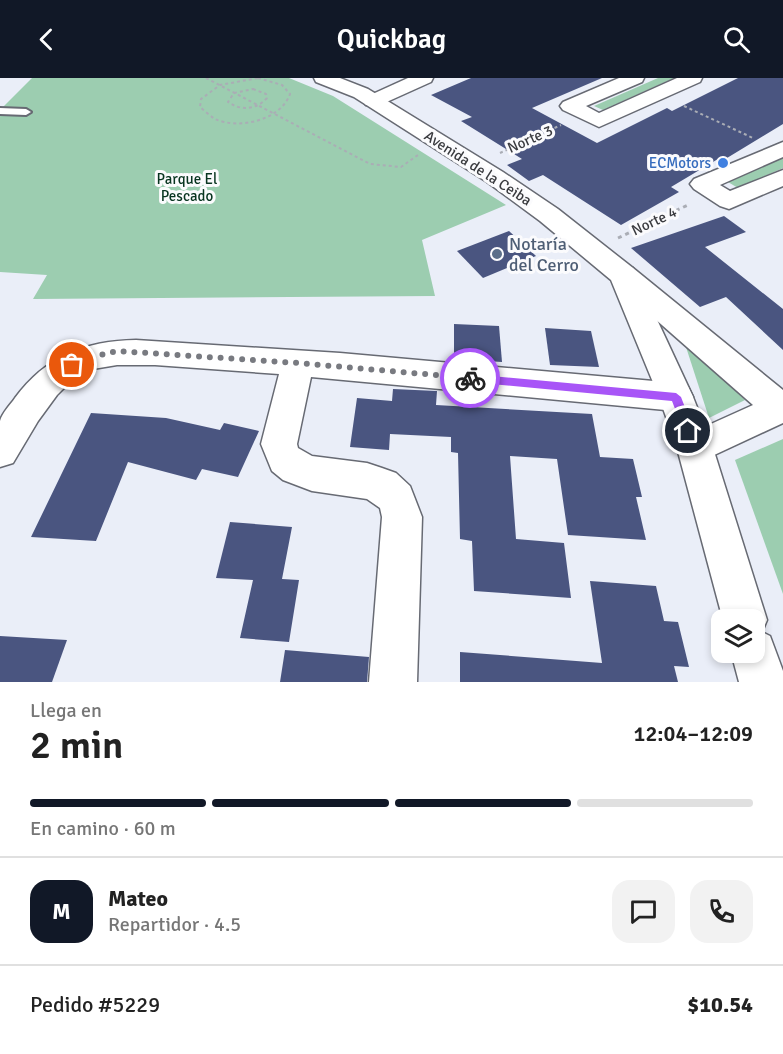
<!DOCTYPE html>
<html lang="es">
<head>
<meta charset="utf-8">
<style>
	:root { --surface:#fff; --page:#f2f2f2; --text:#222; --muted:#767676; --line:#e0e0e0; --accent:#111827 }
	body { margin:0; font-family:Signika,sans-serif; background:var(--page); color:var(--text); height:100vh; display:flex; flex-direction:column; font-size:22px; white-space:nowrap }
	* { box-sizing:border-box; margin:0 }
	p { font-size:20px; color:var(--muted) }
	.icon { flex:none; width:33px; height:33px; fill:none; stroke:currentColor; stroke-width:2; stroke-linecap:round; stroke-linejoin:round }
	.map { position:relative; height:604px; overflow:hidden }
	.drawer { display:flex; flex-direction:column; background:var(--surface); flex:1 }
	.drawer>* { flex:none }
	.tools { position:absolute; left:711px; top:531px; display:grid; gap:12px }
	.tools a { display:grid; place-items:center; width:54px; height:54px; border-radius:12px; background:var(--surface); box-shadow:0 3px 9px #0003; font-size:30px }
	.pin { position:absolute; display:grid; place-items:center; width:51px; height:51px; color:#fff; margin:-26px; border:3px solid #fff; border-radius:50%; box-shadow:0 2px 6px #0007 }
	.courier { position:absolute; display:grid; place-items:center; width:60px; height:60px; margin:-30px; border:4px solid #a855f7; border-radius:50%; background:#fff; color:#222; box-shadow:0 2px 8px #0007 }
	.summary em { font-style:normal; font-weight:600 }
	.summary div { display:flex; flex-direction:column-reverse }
	.summary { display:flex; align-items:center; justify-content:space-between; height:102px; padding:0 30px }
	h1 { font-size:39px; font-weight:600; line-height:45px }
	.bar { display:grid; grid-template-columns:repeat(4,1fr); gap:9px 6px; align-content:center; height:72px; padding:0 30px }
	.bar i { height:8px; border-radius:4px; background:var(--line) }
	.bar .active { background:var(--accent) }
	.bar p { grid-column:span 4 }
	.line { display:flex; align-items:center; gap:15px; padding:0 30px; border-top:2px solid var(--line) }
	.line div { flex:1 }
	.round { display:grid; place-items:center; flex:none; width:63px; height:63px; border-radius:18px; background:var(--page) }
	header { display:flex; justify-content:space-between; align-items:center; height:78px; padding:0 30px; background:var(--accent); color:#fff; font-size:27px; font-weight:600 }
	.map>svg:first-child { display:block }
	.green { fill:#9ccdb0 }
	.building { fill:#4a5580 }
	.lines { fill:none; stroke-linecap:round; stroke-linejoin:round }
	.lane-casing { stroke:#676a73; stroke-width:4 }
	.street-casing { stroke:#676a73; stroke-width:3 }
	.secondary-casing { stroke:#676a73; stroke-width:3 }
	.path-far1 { stroke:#aaadb5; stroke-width:2; stroke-dasharray:3 3; stroke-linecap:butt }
	.path { stroke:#aaadb5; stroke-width:3; stroke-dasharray:4 4; stroke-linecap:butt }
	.lane { fill:#fff; fill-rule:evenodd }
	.street { fill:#fff; fill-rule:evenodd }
	.secondary { fill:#fff; fill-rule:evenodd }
	.route { fill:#a855f7 }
	.done { stroke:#787a80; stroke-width:6; stroke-dasharray:0 10.8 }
	.shop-dot { fill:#3f7fe0; stroke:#fbfbfd; stroke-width:2 }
	.service-dot { fill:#5c6f8a; stroke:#fbfbfd; stroke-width:2 }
	.labels { text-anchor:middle; stroke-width:6; stroke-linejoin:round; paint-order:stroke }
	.far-street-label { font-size:15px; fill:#3a3b3f; stroke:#fbfbfd }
	.far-shop-label { font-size:15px; fill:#366cbe; stroke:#fbfbfd; text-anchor:end }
	.far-park-label { font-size:15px; fill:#083520; stroke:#fbfbfd }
	.service-label { font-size:18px; fill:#4e5e75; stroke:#fbfbfd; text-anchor:start }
</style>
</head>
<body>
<header><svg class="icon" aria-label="back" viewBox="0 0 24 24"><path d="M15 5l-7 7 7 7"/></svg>Quickbag<svg class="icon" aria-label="search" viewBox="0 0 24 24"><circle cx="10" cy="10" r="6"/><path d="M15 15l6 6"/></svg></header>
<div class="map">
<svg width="783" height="604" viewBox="0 0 783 604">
	<rect width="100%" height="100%" fill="#eaeef8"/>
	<!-- green -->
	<g class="green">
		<path d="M32,0H289L333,18L506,127L422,162L435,218L33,221L47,197L0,194V32Z"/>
		<path d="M658,0H674L603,32L594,28Z"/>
		<path d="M783,80V90L738,110L728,104Z"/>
		<path d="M685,266L745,322L709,340Z"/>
		<path d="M783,361V516L735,382Z"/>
	</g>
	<!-- building -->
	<g class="building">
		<path d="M471,0H602L532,30L597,65L667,30L672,33L738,0H783V46L727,80L723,78L671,109L679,114L621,147L543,97L529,103L507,87L522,81L461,43L472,39L431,17Z"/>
		<path d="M724,138L746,154L705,169L783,231V272L726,219L700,229L631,170Z"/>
		<path d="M509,153L536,178L483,200L457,173Z"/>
		<path d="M454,246L499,248L502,284L454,281Z"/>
		<path d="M545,250L591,253L599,289L550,287Z"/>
		<path d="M393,311L437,313L436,327L592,336L600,379L633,381L642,419H636L646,462L568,457L557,381L510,378L516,461L564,465L571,520L474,513L472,463L460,461L458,375L451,374V359L390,356L389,372L350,369L357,320L392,323Z"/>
		<path d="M91,335L166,340L220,352L224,345L259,353L238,399L202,391L196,402L128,384L96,463L31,459Z"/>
		<path d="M230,444L292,449L282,501L299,502L289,564L240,560L253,502L216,500Z"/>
		<path d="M590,503L656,508L664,543L678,544L689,589L674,588L678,604H460V574L602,585Z"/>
		<path d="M0,558L67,562L52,604H0Z"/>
		<path d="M285,572L369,579L367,604H280Z"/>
	</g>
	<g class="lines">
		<defs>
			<path id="lane" d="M0,30L26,31L31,34L26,37L0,36Z"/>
			<g id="street">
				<path d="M408,0H433L431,4L380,27H366L363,23L366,19Z"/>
				<path d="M619,0H644L642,4L586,28L599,35L677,0H702L700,4L599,49L563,32L560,28L563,24Z"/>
				<path d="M783,64V79L720,107L730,113L783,92V108L729,131L720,128L694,111L690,106L694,101Z"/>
				<path d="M623,187L633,190L783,312V345L695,386L682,381L677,370L682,359L753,327L613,204L609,197L613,190Z"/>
				<path d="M136,262L340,275L676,305L688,309L693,319L688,329L676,333L311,299L297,366L298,370L312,378L367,385L382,390L396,395L410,408L422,439L417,604H369L382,439L380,430L367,421L312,413L283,402L272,393L261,366L279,296L155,287H117L93,291L68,306L57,317L38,343L13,385L0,389C0,375 0,357 0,343C2,335 11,326 15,320C46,278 85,263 136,262Z"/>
			</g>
			<path id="secondary" d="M314,0H340L368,11L503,94L558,131L633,190L693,319L713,370L767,542L762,554L770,558L783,593V604H739L731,574H754V542H723L677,370L659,319L611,202L540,143L487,104L354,19L316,4Z"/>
		</defs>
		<!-- lane casing -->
		<use href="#lane" class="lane-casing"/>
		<!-- street casing -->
		<use href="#street" class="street-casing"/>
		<!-- secondary casing -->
		<use href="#secondary" class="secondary-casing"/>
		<!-- path-far1 -->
		<g class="path-far1">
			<path d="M206,0L370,86L401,89L418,77"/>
			<path d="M258,0L282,7L290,16C281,42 239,52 215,41C210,38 205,33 200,29L201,21L220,7Z"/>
			<path d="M253,11L266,16L267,20C256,32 241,33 228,24L234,15Z"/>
			<path d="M684,28L753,60"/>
			<path d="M500,75L561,47"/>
		</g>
		<!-- path -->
		<path class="path" d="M618,160L690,126"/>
		<!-- lane -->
		<use href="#lane" class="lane"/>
		<!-- street -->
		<use href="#street" class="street"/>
		<!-- secondary -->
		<use href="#secondary" class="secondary"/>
	</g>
	<!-- route -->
	<path class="route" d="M470,296L676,315L681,319L694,353L692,357H685L672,323L470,304L465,300Z"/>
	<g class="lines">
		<!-- done -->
		<path class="done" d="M72,287L84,281L117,273L298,285L470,300"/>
	</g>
	<!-- markers -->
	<circle class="shop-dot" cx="723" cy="85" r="6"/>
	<circle class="service-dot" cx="497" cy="176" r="6"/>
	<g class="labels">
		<!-- far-street labels -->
		<g class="far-street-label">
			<text transform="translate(530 61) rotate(-24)" y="5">Norte 3</text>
			<text transform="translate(478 90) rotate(33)" y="5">Avenida de la Ceiba</text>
			<text transform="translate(654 143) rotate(-25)" y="5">Norte 4</text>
		</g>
		<!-- far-shop labels -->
		<g class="far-shop-label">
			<text x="711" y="90">ECMotors</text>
		</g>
		<!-- far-park labels -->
		<g class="far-park-label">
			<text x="187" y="106">Parque El<tspan x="187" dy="17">Pescado</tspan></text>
		</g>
		<!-- service labels -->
		<g class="service-label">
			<text x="509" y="172">Notaría<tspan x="509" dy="21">del Cerro</tspan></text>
		</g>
	</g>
</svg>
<div class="tools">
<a><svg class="icon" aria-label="layers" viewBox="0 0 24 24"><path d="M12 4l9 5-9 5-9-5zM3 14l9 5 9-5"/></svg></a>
</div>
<div class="pin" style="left:72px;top:287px;background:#ea580c"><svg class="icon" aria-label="bag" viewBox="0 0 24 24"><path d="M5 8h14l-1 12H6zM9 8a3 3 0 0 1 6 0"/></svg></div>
<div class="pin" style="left:688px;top:353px;background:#1f2937"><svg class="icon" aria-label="home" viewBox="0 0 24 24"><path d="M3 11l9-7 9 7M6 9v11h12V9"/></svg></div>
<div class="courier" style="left:470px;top:300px"><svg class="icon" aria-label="bike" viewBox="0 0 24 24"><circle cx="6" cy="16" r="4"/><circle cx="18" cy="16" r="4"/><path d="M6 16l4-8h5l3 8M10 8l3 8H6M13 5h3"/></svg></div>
</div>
<section class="drawer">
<div class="summary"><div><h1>2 min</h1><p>Llega en</p></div><em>12:04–12:09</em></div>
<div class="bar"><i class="active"></i><i class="active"></i><i class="active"></i><i></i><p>En camino · 60 m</p></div>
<div class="line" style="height:108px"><b class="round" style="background:var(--accent);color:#fff">M</b><div><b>Mateo</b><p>Repartidor · 4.5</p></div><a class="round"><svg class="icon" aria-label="chat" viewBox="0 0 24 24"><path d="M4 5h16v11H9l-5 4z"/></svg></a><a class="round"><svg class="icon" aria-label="phone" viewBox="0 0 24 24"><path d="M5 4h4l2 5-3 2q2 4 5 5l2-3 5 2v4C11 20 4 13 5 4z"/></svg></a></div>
<div class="line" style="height:78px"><div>Pedido #5229</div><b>$10.54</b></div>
</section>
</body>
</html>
